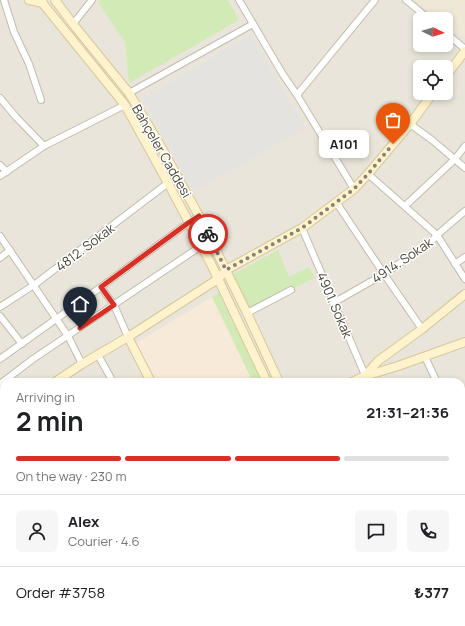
<!DOCTYPE html>
<html lang="en">
<head>
<meta charset="utf-8">
<style>
	:root { --surface:#fff; --page:#f6f6f6; --text:#202124; --muted:#757577; --line:#e0e0e0; --accent:#d93025 }
	body { margin:0; font-family:Manrope,sans-serif; background:var(--page); color:var(--text); height:100vh; display:flex; flex-direction:column; font-size:15px; white-space:nowrap }
	* { box-sizing:border-box; margin:0 }
	p { font-size:13px; color:var(--muted) }
	.icon { flex:none; width:22px; height:22px; fill:none; stroke:currentColor; stroke-width:2; stroke-linecap:round; stroke-linejoin:round }
	.map { position:relative; flex:1; overflow:hidden }
	.sheet { position:absolute; left:0px; top:378px; width:465px; height:248px; display:flex; flex-direction:column; background:var(--surface); border-radius:12px 12px 0 0; box-shadow:0 2px 6px #0003 }
	.sheet>* { flex:none }
	.needle { width:26px; rotate:95deg }
	.buttons { position:absolute; left:413px; top:12px; display:grid; gap:8px }
	.buttons a { display:grid; place-items:center; width:40px; height:40px; border-radius:6px; background:var(--surface); box-shadow:0 2px 6px #0003; font-size:20px }
	.pin { position:absolute; display:grid; place-items:center; width:34px; height:34px; color:#fff; margin:-41px -17px; border-radius:50% 50% 50% 0; rotate:-45deg; box-shadow:0 0 4px #0007 }
	.pin .icon { rotate:45deg }
	.courier { position:absolute; display:grid; place-items:center; width:40px; height:40px; margin:-20px; border:3px solid #d93025; border-radius:50%; background:#fff; color:#222; box-shadow:0 1px 5px #0007 }
	.bubble { position:absolute; height:28px; border-radius:6px; background:var(--surface); box-shadow:0 2px 6px #0003; font-size:13px; font-weight:700; line-height:28px; text-align:center }
	.head em { font-style:normal; font-weight:700 }
	.head div { display:flex; flex-direction:column-reverse }
	.head { display:flex; align-items:center; justify-content:space-between; height:68px; padding:0 16px }
	h1 { font-size:26px; font-weight:700; line-height:30px }
	.bar { display:grid; grid-template-columns:repeat(4,1fr); gap:6px 4px; align-content:center; height:48px; padding:0 16px }
	.bar i { height:5px; border-radius:3px; background:var(--line) }
	.bar .active { background:var(--accent) }
	.bar p { grid-column:span 4 }
	.line { display:flex; align-items:center; gap:10px; padding:0 16px; border-top:1px solid var(--line) }
	.line div { flex:1 }
	.round { display:grid; place-items:center; flex:none; width:42px; height:42px; border-radius:6px; background:var(--page) }
	.map>svg:first-child { display:block }
	.residential { fill:#eae5da; fill-rule:evenodd }
	.commercial { fill:#f7ead8 }
	.education { fill:#efe8d6 }
	.green { fill:#d2eab5 }
	.parking { fill:#e5e3e0 }
	.lines { fill:none; stroke-linecap:round; stroke-linejoin:round }
	.street-casing { stroke:#c2bbae; stroke-width:8 }
	.secondary-casing { stroke:#d6c79b; stroke-width:10 }
	.street { stroke:#fff; stroke-width:6 }
	.secondary { stroke:#fff3cd; stroke-width:8 }
	.done { stroke:#878178; stroke-width:4; stroke-dasharray:0 7.2 }
	.route { stroke:#d93025; stroke-width:5 }
	.labels { text-anchor:middle; stroke-width:3; stroke-linejoin:round; paint-order:stroke }
	.street-label { font-size:13px; fill:#4b4439; stroke:#fff }
</style>
</head>
<body>
<div class="map">
<svg width="465" height="626" viewBox="0 0 465 626">
	<rect width="100%" height="100%" fill="#f6f3ec"/>
	<!-- residential -->
	<path class="residential" d="M0,0H465V626H0ZM420,19H446V45H420ZM420,67H446V93H420ZM4,382H461V622H4Z"/>
	<!-- commercial -->
	<path class="commercial" d="M212,297L253,382H154L134,344Z"/>
	<!-- education -->
	<path class="education" d="M416,0H465V36L463,38L446,24V19H440Z"/>
	<!-- green -->
	<g class="green">
		<path d="M100,0H228L239,20L129,83L125,42L98,2Z"/>
		<path d="M278,250L289,277L309,267L315,278L248,310L232,275Z"/>
		<path d="M219,293L262,382H253L212,297Z"/>
	</g>
	<!-- parking -->
	<path class="parking" d="M250,34L306,127L194,192L143,99Z"/>
	<g class="lines">
		<defs>
			<g id="street">
				<path d="M4,0L14,32L29,64L41,100"/>
				<path d="M239,0L282,73L297,95L354,189"/>
				<path d="M406,0L429,19"/>
				<path d="M73,24L92,0"/>
				<path d="M446,33L465,49"/>
				<path d="M129,93L253,24"/>
				<path d="M297,95L375,0"/>
				<path d="M0,98L16,117L44,146"/>
				<path d="M410,124L432,140L465,168"/>
				<path d="M0,165L7,172"/>
				<path d="M368,174L437,235L465,279"/>
				<path d="M0,176L44,146L125,105"/>
				<path d="M336,202L384,274L422,329"/>
				<path d="M405,206L455,159L465,146"/>
				<path d="M302,228L368,382"/>
				<path d="M0,236L68,336L82,364"/>
				<path d="M0,258L10,250"/>
				<path d="M455,264L465,257"/>
				<path d="M101,287L114,305L128,337"/>
				<path d="M333,303L384,274L432,241L437,235L465,211"/>
				<path d="M0,307L34,285L168,183"/>
				<path d="M247,313L291,290"/>
				<path d="M0,316L22,344"/>
				<path d="M98,355L113,382"/>
				<path d="M425,357L437,382"/>
				<path d="M0,359L101,287L188,223L199,216"/>
				<path d="M0,384L33,359L201,246"/>
				<path d="M461,418L465,415"/>
				<path d="M461,431L465,439"/>
				<path d="M0,519L4,528"/>
				<path d="M461,533L465,532"/>
				<path d="M0,570L4,575"/>
				<path d="M461,572L465,581"/>
				<path d="M461,620L465,618"/>
				<path d="M39,622L42,626"/>
				<path d="M90,622L92,626"/>
				<path d="M129,622L131,626"/>
				<path d="M167,622L169,626"/>
				<path d="M194,622L196,626"/>
				<path d="M354,622L356,626"/>
				<path d="M14,626L20,622"/>
				<path d="M110,626L117,622"/>
				<path d="M264,626L272,622"/>
				<path d="M332,626L340,622"/>
				<path d="M448,626L456,622"/>
			</g>
			<g id="secondary">
				<path d="M29,0L43,3"/>
				<path d="M40,0L125,105L168,183L211,264L267,382"/>
				<path d="M55,0L73,24L129,93L159,143L199,216L247,313L279,382"/>
				<path d="M446,76L465,51"/>
				<path d="M128,337L151,382"/>
				<path d="M365,376L378,361L422,329L465,294"/>
				<path d="M55,382L82,364L128,337L218,279L226,270L302,228L354,189L368,174L410,124L433,93"/>
				<path d="M352,382L365,376L398,366L465,342"/>
				<path d="M0,429L4,425"/>
				<path d="M0,566L4,563"/>
				<path d="M382,622L384,626"/>
				<path d="M396,622L399,626"/>
			</g>
		</defs>
		<!-- street casing -->
		<use href="#street" class="street-casing"/>
		<!-- secondary casing -->
		<use href="#secondary" class="secondary-casing"/>
		<!-- street -->
		<use href="#street" class="street"/>
		<!-- secondary -->
		<use href="#secondary" class="secondary"/>
	</g>
	<g class="lines">
		<!-- done -->
		<path class="done" d="M208,234L226,270L302,228L354,189L368,174L393,144"/>
		<!-- route -->
		<path class="route" d="M80,328L114,305L101,287L188,223L199,216L208,234"/>
	</g>
	<g class="labels">
		<!-- street labels -->
		<g class="street-label">
			<text transform="translate(162 151) rotate(60)" y="5">Bahçeler Caddesi</text>
			<text transform="translate(85 247) rotate(-37)" y="5">4812. Sokak</text>
			<text transform="translate(402 260) rotate(-34)" y="5">4914. Sokak</text>
			<text transform="translate(335 305) rotate(67)" y="5">4901. Sokak</text>
		</g>
	</g>
</svg>
<div class="buttons">
<a><svg class="needle" viewBox="-14 -14 28 28"><path d="M0-13l5 13h-10z" fill="#e53935"/><path d="M0 13l5-13h-10z" fill="#757577"/></svg></a>
<a><svg class="icon" aria-label="locate" viewBox="0 0 24 24"><circle cx="12" cy="12" r="6"/><path d="M12 2v4M12 18v4M2 12h4M18 12h4"/></svg></a>
</div>
<div class="pin" style="left:393px;top:144px;background:#ea580c"><svg class="icon" aria-label="bag" viewBox="0 0 24 24"><path d="M5 8h14l-1 12H6zM9 8a3 3 0 0 1 6 0"/></svg></div>
<div class="pin" style="left:80px;top:328px;background:#1f2937"><svg class="icon" aria-label="home" viewBox="0 0 24 24"><path d="M3 11l9-7 9 7M6 9v11h12V9"/></svg></div>
<div class="courier" style="left:208px;top:234px"><svg class="icon" aria-label="bike" viewBox="0 0 24 24"><circle cx="6" cy="16" r="4"/><circle cx="18" cy="16" r="4"/><path d="M6 16l4-8h5l3 8M10 8l3 8H6M13 5h3"/></svg></div>
<div class="bubble" style="left:319px;top:130px;width:50px">A101</div>
<section class="sheet">
<div class="head"><div><h1>2 min</h1><p>Arriving in</p></div><em>21:31–21:36</em></div>
<div class="bar"><i class="active"></i><i class="active"></i><i class="active"></i><i></i><p>On the way · 230 m</p></div>
<div class="line" style="height:72px"><a class="round"><svg class="icon" aria-label="person" viewBox="0 0 24 24"><circle cx="12" cy="8" r="4"/><path d="M4 21q1-7 8-7t8 7"/></svg></a><div><b>Alex</b><p>Courier · 4.6</p></div><a class="round"><svg class="icon" aria-label="chat" viewBox="0 0 24 24"><path d="M4 5h16v11H9l-5 4z"/></svg></a><a class="round"><svg class="icon" aria-label="phone" viewBox="0 0 24 24"><path d="M5 4h4l2 5-3 2q2 4 5 5l2-3 5 2v4C11 20 4 13 5 4z"/></svg></a></div>
<div class="line" style="height:52px"><div>Order #3758</div><b>₺377</b></div>
</section>
</div>
</body>
</html>
